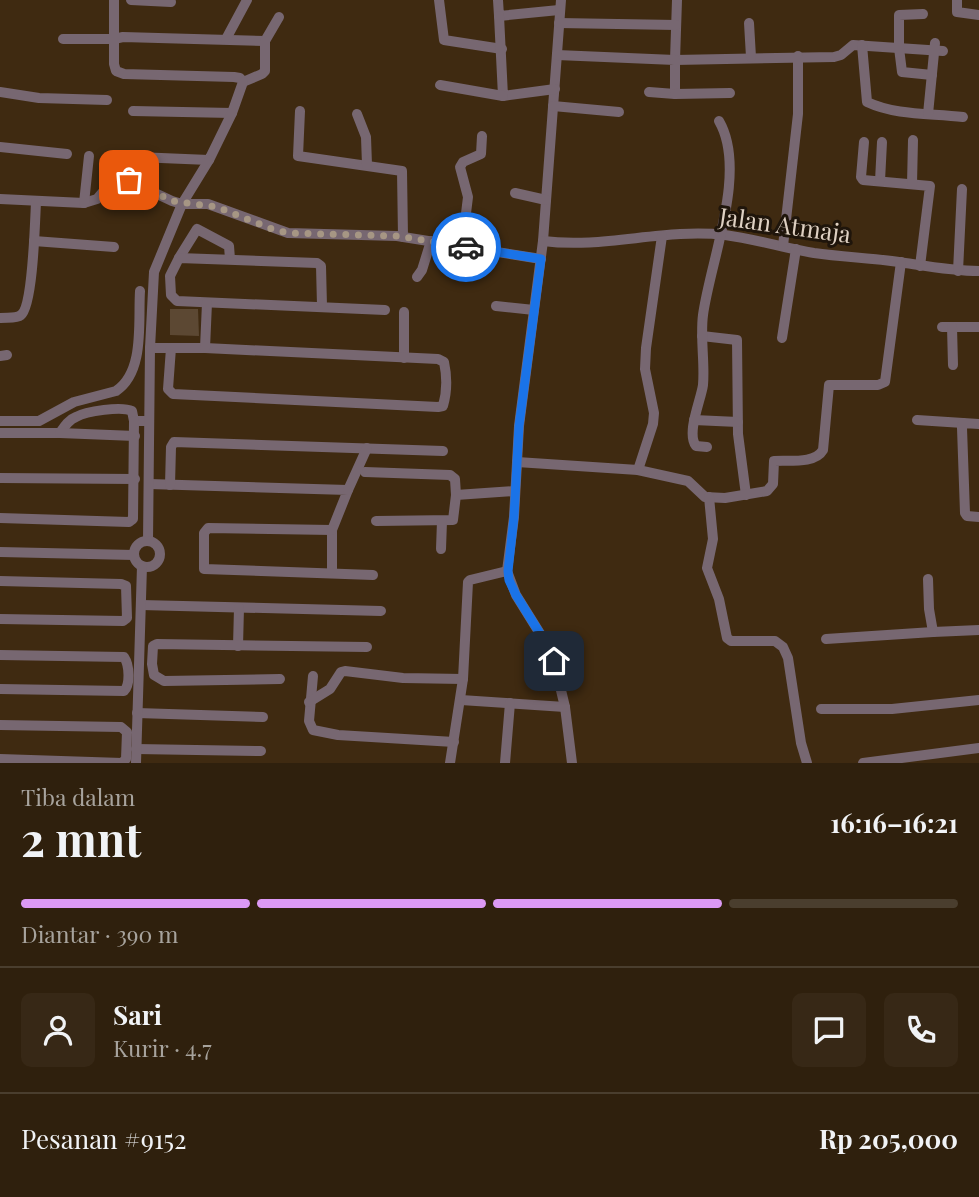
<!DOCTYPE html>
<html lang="id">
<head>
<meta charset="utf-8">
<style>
	:root { --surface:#2f200d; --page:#372816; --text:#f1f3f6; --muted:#a7a39d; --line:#4a3e2e; --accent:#dc99f4 }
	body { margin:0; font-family:"Playfair Display",serif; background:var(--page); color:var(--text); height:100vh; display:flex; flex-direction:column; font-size:26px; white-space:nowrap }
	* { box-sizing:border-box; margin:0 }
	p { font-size:23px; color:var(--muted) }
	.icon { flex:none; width:38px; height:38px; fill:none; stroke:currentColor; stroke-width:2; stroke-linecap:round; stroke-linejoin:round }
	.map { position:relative; height:763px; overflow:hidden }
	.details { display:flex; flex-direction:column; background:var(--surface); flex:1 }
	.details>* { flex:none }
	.pin { position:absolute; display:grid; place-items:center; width:60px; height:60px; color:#fff; margin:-30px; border-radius:14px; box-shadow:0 4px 10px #0006 }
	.courier { position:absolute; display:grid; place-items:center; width:70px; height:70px; margin:-35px; border:5px solid #1a73e8; border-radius:50%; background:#fff; color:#222; box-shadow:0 2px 9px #0007 }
	.summary em { font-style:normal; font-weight:700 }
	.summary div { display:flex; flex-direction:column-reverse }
	.summary { display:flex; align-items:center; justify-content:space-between; height:119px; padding:0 21px }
	h1 { font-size:46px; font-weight:700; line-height:52px }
	.bar { display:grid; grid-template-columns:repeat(4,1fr); gap:10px 7px; align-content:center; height:84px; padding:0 21px }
	.bar i { height:9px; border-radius:5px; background:var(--line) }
	.bar .on { background:var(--accent) }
	.bar p { grid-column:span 4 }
	.line { display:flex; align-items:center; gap:18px; padding:0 21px; border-top:2px solid var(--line) }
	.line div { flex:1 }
	.round { display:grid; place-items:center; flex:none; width:74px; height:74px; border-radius:10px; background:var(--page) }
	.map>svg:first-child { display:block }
	.green { fill:#5c4833 }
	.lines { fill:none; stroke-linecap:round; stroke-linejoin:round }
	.minor { stroke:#776771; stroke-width:10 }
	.done { stroke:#a69684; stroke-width:7; stroke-dasharray:0 12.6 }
	.route { stroke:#1a73e8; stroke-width:9 }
	.labels { text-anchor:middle; stroke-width:6; stroke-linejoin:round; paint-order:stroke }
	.street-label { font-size:24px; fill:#ded0c2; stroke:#1f150b }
</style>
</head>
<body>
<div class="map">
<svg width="979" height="763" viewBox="0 0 979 763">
	<rect width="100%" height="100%" fill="#3f2a11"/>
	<!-- green -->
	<path class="green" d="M170,309H198L199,336L170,335Z"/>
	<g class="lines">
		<!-- minor -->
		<g class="minor">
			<path d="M131,0L171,2"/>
			<path d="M439,0L444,40L502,49"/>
			<path d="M498,0L499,16L559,10"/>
			<path d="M561,0L543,241L519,426L514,517L507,571L516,595L544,640L554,661L565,707L572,763"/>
			<path d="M677,0L675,60L834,57L841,55L853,45L943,51"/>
			<path d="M957,0V12L979,15"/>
			<path d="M923,14L899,15V48L902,72L932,75"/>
			<path d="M499,16L503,96L555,89"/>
			<path d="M559,23L676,25"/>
			<path d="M749,23L751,57"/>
			<path d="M63,39H114L123,37L265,41"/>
			<path d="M226,39L247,0"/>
			<path d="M862,45L867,102C897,116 931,113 963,117"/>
			<path d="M557,55L675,60V94L649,92"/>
			<path d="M243,82L262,74L265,71V41L279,17"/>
			<path d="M440,85L503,96"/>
			<path d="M0,92L39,98L107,100"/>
			<path d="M675,94L730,93"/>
			<path d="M553,106L619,112"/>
			<path d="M133,111L232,113"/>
			<path d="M300,111L298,156L402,171L403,237"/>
			<path d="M357,114L366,137L367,165"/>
			<path d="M928,114L935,43"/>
			<path d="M864,142L861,177L863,180L930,186L920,266"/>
			<path d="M0,147L67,154"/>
			<path d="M113,156L209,160L232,113L243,82L240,78L234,77L124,74L116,71L114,64V0"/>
			<path d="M880,181L882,142"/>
			<path d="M912,184L913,140"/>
			<path d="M515,193L546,200"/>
			<path d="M0,199L84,203L97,199L113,180L123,178L172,201L182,204H208L288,233L397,236L541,259"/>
			<path d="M84,203L89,156"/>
			<path d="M34,241L114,247"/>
			<path d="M543,241C604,249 664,228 725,235C755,239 784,248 814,253C842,257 871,258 899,262C926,266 952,271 979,271"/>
			<path d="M462,246L468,197L460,167L463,162L481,154L482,136"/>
			<path d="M783,246L798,114V56"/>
			<path d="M179,258L197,229L229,246L230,259"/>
			<path d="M958,271L962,189"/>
			<path d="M417,277L422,270L431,241"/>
			<path d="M322,306L321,266L317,263L179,258L170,276L171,295L177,301L385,310"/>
			<path d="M496,306L534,310"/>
			<path d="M404,312V358"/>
			<path d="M0,318C7,317 16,319 21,315C33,306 35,220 36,202"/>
			<path d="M942,327H979"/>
			<path d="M952,327L953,365"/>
			<path d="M702,336L737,340L738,434L746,495"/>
			<path d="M782,338L796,249"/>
			<path d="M150,348H171"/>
			<path d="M171,348H205L438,359L444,362C447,376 447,392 443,406L438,407L173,394L168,389Z"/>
			<path d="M205,348L207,303"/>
			<path d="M0,356L7,355"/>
			<path d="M694,420L738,422"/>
			<path d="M917,420L963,423"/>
			<path d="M0,421H39L74,402L116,391C145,372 138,322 140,291"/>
			<path d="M979,424L963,423L962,428L965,513L967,516L979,517"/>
			<path d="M0,433H60C64,427 68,420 76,417C86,411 122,406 132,411L134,421H149"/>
			<path d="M60,433L135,436"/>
			<path d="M707,447L696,446C686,433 701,400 703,385C705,362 700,338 703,315C710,262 748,171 719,121"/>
			<path d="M517,462L638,470L688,481L705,497L725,498L767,491L773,484L774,461C789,460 815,464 823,450L829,385H878L885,382L901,262"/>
			<path d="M638,470L653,424L654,413L645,369L646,348L662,236"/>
			<path d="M365,472L450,475L455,479L456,495"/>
			<path d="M0,478L135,479"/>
			<path d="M149,484L348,490L332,530V572"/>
			<path d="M170,485L171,447L174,442L443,451"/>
			<path d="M348,490L367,448"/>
			<path d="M709,497L713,539L707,568L719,599L727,638L731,641H775L783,647L788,658L801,743L807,763"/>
			<path d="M0,518L129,522L133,519L134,421"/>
			<path d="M376,521L453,520L456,495L515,491"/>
			<path d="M332,530L208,528L204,533V569L373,575"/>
			<path d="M148,541L150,348L154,272L182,204L209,160"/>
			<circle cx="147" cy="554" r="13"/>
			<path d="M441,549L442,521"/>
			<path d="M0,552L134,555"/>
			<path d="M928,579L929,609L933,632L979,630"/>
			<path d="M0,581L121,584L126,586L127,618L123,621L0,619"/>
			<path d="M141,605L381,611"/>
			<path d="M826,639L933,632"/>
			<path d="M238,646L239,608"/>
			<path d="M0,655L124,657C130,666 130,685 124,691L0,689"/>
			<path d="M313,676L309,721L313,730L338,735L454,742"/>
			<path d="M280,679L164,681L154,675L152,664L153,646L157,644L367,647"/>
			<path d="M461,700L565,707"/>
			<path d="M309,702L330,689L341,672L345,671L403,678L463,679"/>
			<path d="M821,709H892L979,700"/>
			<path d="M137,713L263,717"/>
			<path d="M0,725L121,727L127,732L126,759L122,763L0,759"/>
			<path d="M136,749L261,751"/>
			<path d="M136,763L142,566"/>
			<path d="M450,763L463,679L468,582L470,580L507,571"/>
			<path d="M505,763L510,703"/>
			<path d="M863,763L979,748"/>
		</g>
	</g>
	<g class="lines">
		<!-- done -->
		<path class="done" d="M129,180L172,201L217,207L272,229L288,233L397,236L466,247"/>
		<!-- route -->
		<path class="route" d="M466,247L541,259L519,426L514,517L508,571L509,580L516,595L544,640L554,661"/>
	</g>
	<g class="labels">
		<!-- street labels -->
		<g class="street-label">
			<text transform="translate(785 226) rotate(8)" y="8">Jalan Atmaja</text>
		</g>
	</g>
</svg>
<div class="pin" style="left:129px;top:180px;background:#ea580c"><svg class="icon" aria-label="bag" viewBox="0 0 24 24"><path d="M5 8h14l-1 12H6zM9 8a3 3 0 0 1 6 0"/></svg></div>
<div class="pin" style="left:554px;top:661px;background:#1f2937"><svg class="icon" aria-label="home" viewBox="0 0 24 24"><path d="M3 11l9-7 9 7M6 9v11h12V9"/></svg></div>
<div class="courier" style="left:466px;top:247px"><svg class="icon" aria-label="car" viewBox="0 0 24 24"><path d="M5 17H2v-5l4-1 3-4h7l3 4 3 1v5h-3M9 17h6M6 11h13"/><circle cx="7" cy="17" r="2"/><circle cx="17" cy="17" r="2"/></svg></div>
</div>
<section class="details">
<div class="summary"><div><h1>2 mnt</h1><p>Tiba dalam</p></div><em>16:16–16:21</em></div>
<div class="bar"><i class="on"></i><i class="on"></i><i class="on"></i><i></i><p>Diantar · 390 m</p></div>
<div class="line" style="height:126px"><a class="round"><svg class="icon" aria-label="person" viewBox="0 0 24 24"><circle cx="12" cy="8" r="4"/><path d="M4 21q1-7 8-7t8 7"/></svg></a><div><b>Sari</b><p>Kurir · 4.7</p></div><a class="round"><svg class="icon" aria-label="chat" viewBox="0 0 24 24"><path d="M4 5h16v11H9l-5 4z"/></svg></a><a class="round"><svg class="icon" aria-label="phone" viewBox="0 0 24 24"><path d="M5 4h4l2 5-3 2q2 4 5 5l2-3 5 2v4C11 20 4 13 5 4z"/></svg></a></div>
<div class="line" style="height:91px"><div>Pesanan #9152</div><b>Rp 205,000</b></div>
</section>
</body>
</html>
